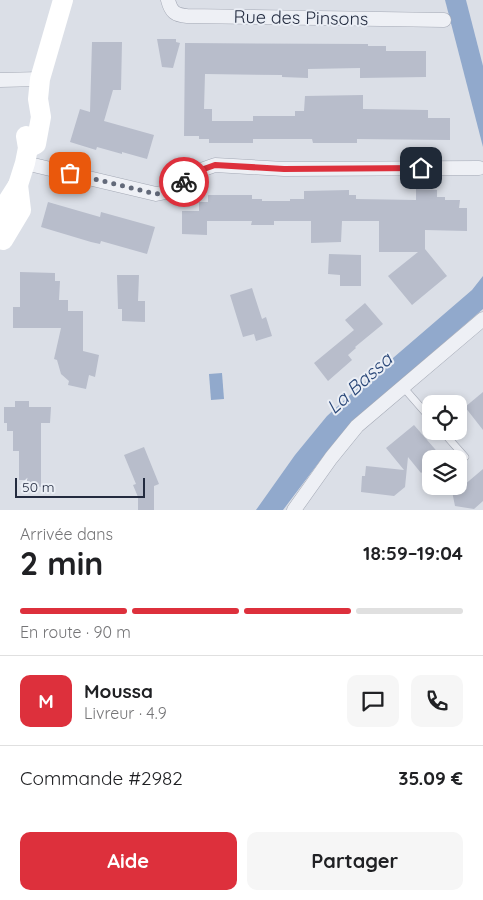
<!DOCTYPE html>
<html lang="fr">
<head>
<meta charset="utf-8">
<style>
	:root { --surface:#fff; --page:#f6f6f6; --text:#202124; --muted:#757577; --line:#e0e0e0; --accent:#dd303c }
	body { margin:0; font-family:Quicksand,sans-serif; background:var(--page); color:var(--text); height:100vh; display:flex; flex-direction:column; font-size:19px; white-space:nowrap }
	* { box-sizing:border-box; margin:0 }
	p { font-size:16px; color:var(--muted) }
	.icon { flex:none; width:28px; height:28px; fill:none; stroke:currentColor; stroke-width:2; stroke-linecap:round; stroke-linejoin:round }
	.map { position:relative; height:510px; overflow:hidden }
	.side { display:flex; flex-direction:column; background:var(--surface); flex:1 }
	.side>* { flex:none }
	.fabs { position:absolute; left:422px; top:395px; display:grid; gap:10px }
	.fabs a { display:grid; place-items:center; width:45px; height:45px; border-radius:10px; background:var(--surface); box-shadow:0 2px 8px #0003; font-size:25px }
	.scale { position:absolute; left:15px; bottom:12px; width:130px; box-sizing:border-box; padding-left:5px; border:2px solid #232b3f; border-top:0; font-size:14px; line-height:18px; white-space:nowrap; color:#232b3f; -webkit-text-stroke:4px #eaeef5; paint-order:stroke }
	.pin { position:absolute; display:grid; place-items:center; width:42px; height:42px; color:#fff; margin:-21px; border-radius:10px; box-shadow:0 2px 8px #0006 }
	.courier { position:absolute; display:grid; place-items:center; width:50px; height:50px; margin:-25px; border:4px solid #dd303c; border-radius:50%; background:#fff; color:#222; box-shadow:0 1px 6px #0007 }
	.head em { font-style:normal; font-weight:700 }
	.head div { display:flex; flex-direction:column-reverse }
	.head { display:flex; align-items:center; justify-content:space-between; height:85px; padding:0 20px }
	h1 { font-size:32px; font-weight:700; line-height:38px }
	.bar { display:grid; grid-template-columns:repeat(4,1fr); gap:8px 5px; align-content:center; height:60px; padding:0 20px }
	.bar i { height:6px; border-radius:4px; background:var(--line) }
	.bar .selected { background:var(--accent) }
	.bar p { grid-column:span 4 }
	.line { display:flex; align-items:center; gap:12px; padding:0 20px; border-top:1px solid var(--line) }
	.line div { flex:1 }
	.round { display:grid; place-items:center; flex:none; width:52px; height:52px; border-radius:10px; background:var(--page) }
	.primary-button { display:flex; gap:10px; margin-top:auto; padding:10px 20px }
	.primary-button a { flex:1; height:58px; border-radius:10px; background:var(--accent); color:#fff; font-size:20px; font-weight:700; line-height:58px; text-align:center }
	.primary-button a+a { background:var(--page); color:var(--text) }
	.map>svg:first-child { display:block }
	.water { fill:#91a9cc }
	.building { fill:#b8bdcb }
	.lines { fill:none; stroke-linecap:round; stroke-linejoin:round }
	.lane-casing { stroke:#a4a9b5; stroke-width:8 }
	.street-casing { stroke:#a4a9b5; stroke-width:15 }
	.lane { stroke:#eef0f5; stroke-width:7 }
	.street { stroke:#eef0f5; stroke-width:14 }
	.secondary { stroke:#fff; stroke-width:20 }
	.done { stroke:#636a7a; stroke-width:5; stroke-dasharray:0 9 }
	.route { stroke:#dd303c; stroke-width:6 }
	.labels { text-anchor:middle; stroke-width:4; stroke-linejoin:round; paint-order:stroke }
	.street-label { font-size:18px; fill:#232b3f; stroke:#eaeef5 }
	.water-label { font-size:19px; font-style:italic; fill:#294677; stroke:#eaeef5 }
</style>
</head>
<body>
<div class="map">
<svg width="483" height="510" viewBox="0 0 483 510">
	<rect width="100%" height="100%" fill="#dbdfe7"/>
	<!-- water -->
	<g class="water">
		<path d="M445,0H466L483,66V147Z"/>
		<path d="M483,276V309L351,423L329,449L283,510H256L295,455L327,416L350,395L472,290Z"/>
		<path d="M222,373L224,399L211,400L209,374Z"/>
	</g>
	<!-- building -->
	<g class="building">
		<path d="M157,39H176V42L180,43L173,68L162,67Z"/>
		<path d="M92,42H122L121,90H113L104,121L154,135L147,159L122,152V154L97,147L96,150L70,142L80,109L90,112Z"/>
		<path d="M185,43L368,44V46H386V51H426V77L360,78V68L308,69V78L282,77V75L205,74L204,109H212V121H253V116H295V111H304L305,96L363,95V109L428,110V118H450V140L357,139V143H313L312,139H253V143H209V139H199V136H184Z"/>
		<path d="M416,189L437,190V197H445V200H460L459,208H467V231L425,230V249L447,276L412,305L388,276L418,252H379V221H342L341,242L311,243V221H274V225H251L252,221H207V235L182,234V211H199V202H208V195H252V199H262V201H290V199H304V191L349,190V195H356V199L416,200Z"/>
		<path d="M48,202L100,217L101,212L155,227L147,254L101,241L100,244L91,242L41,227Z"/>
		<path d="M329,254L361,255V286H340V275L328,274Z"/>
		<path d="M20,272L55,273V281H60L59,300H68V311H83V351L99,355L95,377L89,375L86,389L68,385L69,381L61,374L57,360L54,359L61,328H13V307H20Z"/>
		<path d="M117,275H139L138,301H145V322L122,321V309H118Z"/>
		<path d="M252,288L262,319L266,317L272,336L256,341L254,334L243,337L230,295Z"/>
		<path d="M365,303L383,324L355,347L356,348L348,355L352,360L328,381L314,363L354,330L345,320Z"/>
		<path d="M483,392V430L465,407Z"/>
		<path d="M15,401H29V407H51L50,423H41V487L27,486V480H19V451H13V431H7V423H4V407H15Z"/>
		<path d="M414,425L441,456L438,459H431V464L421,473L408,457L405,487L394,496L361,492L362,476H365L366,466L404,470L386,448Z"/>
		<path d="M144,447L159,484L154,486V510H138V497L133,485L136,484L124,455Z"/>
		<path d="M483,469V501L474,509L455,506L451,486H463Z"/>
	</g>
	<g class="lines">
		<defs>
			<g id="lane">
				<path d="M403,387L431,419"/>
				<path d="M442,431L465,457"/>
			</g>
			<g id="street">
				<path d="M168,0C171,12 175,15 187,16L444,20"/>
				<path d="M0,80L40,79"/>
				<path d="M25,163L156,194L171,191L201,170L215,165L284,169L479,168"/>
				<path d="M294,510L331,458L357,426L483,319"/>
			</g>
		</defs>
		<!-- lane casing -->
		<use href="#lane" class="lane-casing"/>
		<!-- street casing -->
		<use href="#street" class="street-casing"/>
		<!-- lane -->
		<use href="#lane" class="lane"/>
		<!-- street -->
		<use href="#street" class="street"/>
		<!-- secondary -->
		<g class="secondary">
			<path d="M28,148L36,144L41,117L38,99L40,79L63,0"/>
			<path d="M0,232L4,207L18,185L25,163L28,148L26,136"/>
			<path d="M3,240L21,210L18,185"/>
		</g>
	</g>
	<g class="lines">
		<!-- done -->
		<path class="done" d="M70,173L156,194L171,191L184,182"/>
		<!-- route -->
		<path class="route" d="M184,182L201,170L215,165L284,169L421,168"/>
	</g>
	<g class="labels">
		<!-- street labels -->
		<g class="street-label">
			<text transform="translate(301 18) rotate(1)" y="6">Rue des Pinsons</text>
		</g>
		<!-- water labels -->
		<g class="water-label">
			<text transform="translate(359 383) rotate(-42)" y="7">La Bassa</text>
		</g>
	</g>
</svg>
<div class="fabs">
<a><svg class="icon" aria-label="locate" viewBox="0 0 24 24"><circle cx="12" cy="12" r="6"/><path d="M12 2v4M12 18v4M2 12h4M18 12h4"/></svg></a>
<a><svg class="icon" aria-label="layers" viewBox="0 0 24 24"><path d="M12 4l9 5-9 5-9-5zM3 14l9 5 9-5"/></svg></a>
</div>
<div class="scale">50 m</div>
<div class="pin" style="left:70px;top:173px;background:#ea580c"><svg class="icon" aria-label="bag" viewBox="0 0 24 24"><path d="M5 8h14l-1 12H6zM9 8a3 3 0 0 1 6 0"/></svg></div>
<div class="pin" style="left:421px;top:168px;background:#1f2937"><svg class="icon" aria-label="home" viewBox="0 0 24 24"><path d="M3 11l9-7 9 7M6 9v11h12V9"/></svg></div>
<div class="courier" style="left:184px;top:182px"><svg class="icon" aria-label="bike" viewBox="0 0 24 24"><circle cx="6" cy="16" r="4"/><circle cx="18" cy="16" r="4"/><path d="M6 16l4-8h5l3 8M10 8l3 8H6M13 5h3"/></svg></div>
</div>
<section class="side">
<div class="head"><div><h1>2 min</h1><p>Arrivée dans</p></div><em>18:59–19:04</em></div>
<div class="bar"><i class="selected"></i><i class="selected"></i><i class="selected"></i><i></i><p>En route · 90 m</p></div>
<div class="line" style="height:90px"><b class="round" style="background:var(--accent);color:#fff">M</b><div><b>Moussa</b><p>Livreur · 4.9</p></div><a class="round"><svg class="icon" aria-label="chat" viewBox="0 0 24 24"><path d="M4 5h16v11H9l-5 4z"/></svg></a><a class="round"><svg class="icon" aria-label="phone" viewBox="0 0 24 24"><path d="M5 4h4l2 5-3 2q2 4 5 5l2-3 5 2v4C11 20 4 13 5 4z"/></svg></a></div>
<div class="line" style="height:65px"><div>Commande #2982</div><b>35.09 €</b></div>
<div class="primary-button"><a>Aide</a><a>Partager</a></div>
</section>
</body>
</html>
